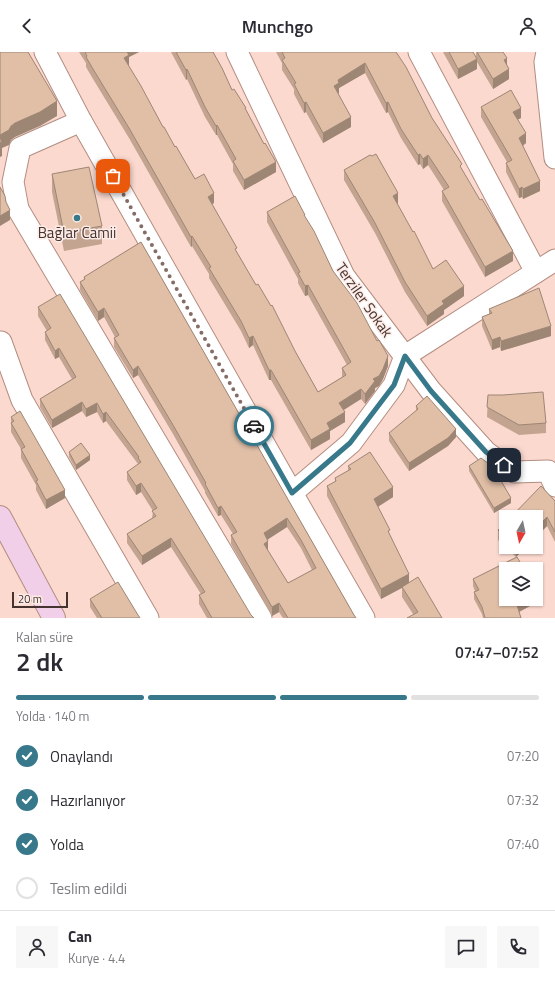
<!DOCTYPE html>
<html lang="tr">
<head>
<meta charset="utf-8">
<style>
	:root { --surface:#fff; --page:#f7f7f7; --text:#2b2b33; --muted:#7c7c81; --line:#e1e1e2; --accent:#37798b }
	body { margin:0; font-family:"Titillium Web",sans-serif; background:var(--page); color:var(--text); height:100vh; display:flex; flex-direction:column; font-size:15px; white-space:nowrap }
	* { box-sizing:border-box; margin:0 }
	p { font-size:13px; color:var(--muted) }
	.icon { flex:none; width:22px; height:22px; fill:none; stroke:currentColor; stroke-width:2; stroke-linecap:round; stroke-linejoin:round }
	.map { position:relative; height:566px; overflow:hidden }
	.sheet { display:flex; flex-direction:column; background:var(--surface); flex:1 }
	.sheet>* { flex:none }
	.needle { width:26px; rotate:189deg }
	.controls { position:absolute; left:499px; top:458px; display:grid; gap:8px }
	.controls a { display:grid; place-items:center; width:44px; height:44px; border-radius:0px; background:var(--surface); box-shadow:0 1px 3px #0004; font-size:20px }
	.scale { position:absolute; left:12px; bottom:10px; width:56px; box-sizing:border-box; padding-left:4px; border:2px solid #44332e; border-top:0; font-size:11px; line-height:14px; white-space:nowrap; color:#44332e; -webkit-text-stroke:3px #fcebe6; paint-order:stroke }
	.pin { position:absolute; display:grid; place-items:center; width:34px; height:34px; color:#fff; margin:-17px; border-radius:8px; box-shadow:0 2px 6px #0006 }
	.courier { position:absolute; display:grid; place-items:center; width:40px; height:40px; margin:-20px; border:3px solid #37798b; border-radius:50%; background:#fff; color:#222; box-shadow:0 1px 5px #0007 }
	.summary em { font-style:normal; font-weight:600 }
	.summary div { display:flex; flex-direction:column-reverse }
	.summary { display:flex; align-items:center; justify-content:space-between; height:68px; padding:0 16px }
	h1 { font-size:26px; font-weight:600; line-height:30px }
	.bar { display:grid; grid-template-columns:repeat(4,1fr); gap:6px 4px; align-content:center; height:48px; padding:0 16px }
	.bar i { height:5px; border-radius:3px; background:var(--line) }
	.bar .current { background:var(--accent) }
	.bar p { grid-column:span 4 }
	.line { display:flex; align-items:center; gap:10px; padding:0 16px; border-top:1px solid var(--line) }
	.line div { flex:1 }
	.round { display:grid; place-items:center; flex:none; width:42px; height:42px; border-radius:0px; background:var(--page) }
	ol { padding:0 16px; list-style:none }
	li { display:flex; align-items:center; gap:12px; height:44px }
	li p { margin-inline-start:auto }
	li .icon { padding:4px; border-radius:50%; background:var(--accent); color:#fff; stroke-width:4 }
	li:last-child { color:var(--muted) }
	li i { width:22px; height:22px; border:2px solid var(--line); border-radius:50% }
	header { display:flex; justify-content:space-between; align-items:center; height:52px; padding:0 16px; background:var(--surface); font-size:18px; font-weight:600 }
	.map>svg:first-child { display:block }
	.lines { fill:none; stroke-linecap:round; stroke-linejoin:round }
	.street-casing { stroke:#b48d81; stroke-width:23 }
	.secondary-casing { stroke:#b48d81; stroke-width:24 }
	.street { stroke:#fff; stroke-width:21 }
	.secondary { stroke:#f2cfe9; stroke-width:22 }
	.wall { fill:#c2a490; fill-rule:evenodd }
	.shaded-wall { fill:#9e8675 }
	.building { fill:#e1bfa7; stroke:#9e8675; fill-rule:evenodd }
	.done { stroke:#846d66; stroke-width:4; stroke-dasharray:0 7.2 }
	.route { stroke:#37798b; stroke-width:5 }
	.poi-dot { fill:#37798b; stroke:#fcebe6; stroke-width:1.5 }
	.labels { text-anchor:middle; stroke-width:3; stroke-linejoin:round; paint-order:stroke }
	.poi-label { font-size:15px; fill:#44332e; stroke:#fcebe6 }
	.street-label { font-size:15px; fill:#44332e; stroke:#fcebe6 }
</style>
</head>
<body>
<header><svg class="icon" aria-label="back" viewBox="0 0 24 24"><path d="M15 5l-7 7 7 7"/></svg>Munchgo<svg class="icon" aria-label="person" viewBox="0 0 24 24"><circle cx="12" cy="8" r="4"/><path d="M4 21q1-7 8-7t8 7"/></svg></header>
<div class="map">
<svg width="555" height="566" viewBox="0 0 555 566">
	<rect width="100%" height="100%" fill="#fbd9cf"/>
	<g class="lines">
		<defs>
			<g id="street">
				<path d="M45,0L81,69L292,441"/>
				<path d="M237,0L344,224L431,339L486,400L514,420L548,419L555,434"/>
				<path d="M419,0L536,220"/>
				<path d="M547,0L545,10L555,106"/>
				<path d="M81,69L20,96L13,130L18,157L261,566"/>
				<path d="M1,290L22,348L148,566"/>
				<path d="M364,566L292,441L351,391L394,333L405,304L555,208"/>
			</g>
			<path id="secondary" d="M0,465L54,566"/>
		</defs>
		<!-- street casing -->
		<use href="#street" class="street-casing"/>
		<!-- secondary casing -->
		<use href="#secondary" class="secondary-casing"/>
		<!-- street -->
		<use href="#street" class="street"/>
		<!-- secondary -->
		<use href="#secondary" class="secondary"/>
	</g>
	<!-- wall -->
	<g class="wall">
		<path d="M79,0H139L129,5L128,13L163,75L195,127L214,151L212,152L237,201L295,299L318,340L342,325V316L347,313L308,243L305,244L298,231V227L267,170V160L305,166L333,219L388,314L383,327L379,334L375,336V339L365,352L361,347L343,358L345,370L330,379V387L311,398L271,328H269L253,293L249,296L241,279L209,226V222L192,194L191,195L129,86L93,27L86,15V11Z"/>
		<path d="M171,0H213L232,38L246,58L276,120L244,138L233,119V112L217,83H216L205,65L187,27L186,28Z"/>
		<path d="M276,0H396L432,66L513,209L485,225L442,149V139L444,138L428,113L423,117L420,112L418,113L401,86L388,60L386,61L365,21L339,36V41H338L351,75L323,91L306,60L304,61L294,42V37L282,18V11Z"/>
		<path d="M443,0H473L476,7V0L507,12L509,27L493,37L477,10V17L458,27Z"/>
		<path d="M481,55L521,66L518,67L526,91L523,94L540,139L523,147L522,145L519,146L506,120V111L507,110L481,65Z"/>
		<path d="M344,118L398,151L397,152L433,217L464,244L444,258V262L427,274L405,240L375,181L344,128Z"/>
		<path d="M52,122L102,174V192L64,199L52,140Z"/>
		<path d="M141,190L354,563L356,566H283L279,560L272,564L231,492V483L233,482L221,463L218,464L205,441V439L173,382L138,323L133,326L114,295V286L115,285L104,265L98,269L80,238V230L84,228V225ZM287,475L301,496L312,518L288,531L267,498H268L267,487Z"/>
		<path d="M38,255L251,563L254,566H207L199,552V543L201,542L171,495L142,513L127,491V482L152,466L153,459L141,440L136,443L127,428V420L138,413V412L106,369L103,371L97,360L86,365L82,359L52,376L40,355V347L72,327L59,305L55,307L45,288V280L47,279L38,264Z"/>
		<path d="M489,257L551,284L501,299L500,295L492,298L482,274V265L489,262Z"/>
		<path d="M488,343L546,371V381L519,383L487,365Z"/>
		<path d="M416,354L456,385L448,394L409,419L389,389V381L416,359Z"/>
		<path d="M11,365L65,446L46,457L36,438V433L21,406V397L11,380Z"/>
		<path d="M69,400L90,408L76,418L69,405Z"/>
		<path d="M348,414L393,445L378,455L390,483L409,530L442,566L413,562L402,545V536L381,547L327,444V434L335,430V426L348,419Z"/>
		<path d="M469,414L511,451L494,461L469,419Z"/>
		<path d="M555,449V490L547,474L536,485Z"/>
		<path d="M506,470V495H526L516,505L539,549L519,560L521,566H483L482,562L474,547V540L475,539L473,534V527L516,505L498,488V478Z"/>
		<path d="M90,547L138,563L140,566H97L90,555Z"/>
	</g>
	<!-- shaded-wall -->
	<g class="shaded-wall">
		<path d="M125,0H139L129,5V13L124,16V6Z"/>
		<path d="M507,6V16L504,8Z"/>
		<path d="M477,7V17L458,27V17Z"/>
		<path d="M365,11V21L339,36V41L334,44V34L338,28Z"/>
		<path d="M187,17V27L186,28V18Z"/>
		<path d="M509,17V27L493,37V27Z"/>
		<path d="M57,49V64L40,74L15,85L11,88L9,93L2,96V104L0,105V83L15,71Z"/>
		<path d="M306,50V60L304,61V51Z"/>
		<path d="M388,50V60L386,61V51Z"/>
		<path d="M521,56V66L513,70V60Z"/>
		<path d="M351,65V75L323,91V81Z"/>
		<path d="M217,73V83H216V74Z"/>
		<path d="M526,81V91L519,96V86Z"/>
		<path d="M420,102V112L418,113V103Z"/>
		<path d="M428,103V113L423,117V107Z"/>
		<path d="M276,110V120L244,138V128Z"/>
		<path d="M540,129V139L523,147V137Z"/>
		<path d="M522,135V145L519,146V137Z"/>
		<path d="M214,141V151L208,154V145Z"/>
		<path d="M398,141V151L393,154V144Z"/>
		<path d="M10,158V168L0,174V164Z"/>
		<path d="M192,184V194L191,195V185Z"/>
		<path d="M513,199V209L485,225V215Z"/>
		<path d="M308,233V243L305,244V234Z"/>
		<path d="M464,234V244L444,258V262L427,274V264L442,249Z"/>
		<path d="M104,256V265L98,269V260Z"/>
		<path d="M551,274V284L501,299V289Z"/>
		<path d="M253,284V293L249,296V286Z"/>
		<path d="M500,285V295L492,298V288Z"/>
		<path d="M59,296V305L55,307V299Z"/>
		<path d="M388,304V314L383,327L379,334L375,336V339L365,352V342L373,327Z"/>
		<path d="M138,314V323L133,326V318Z"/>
		<rect x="269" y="318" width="2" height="10"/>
		<path d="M361,337V347L339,361V351Z"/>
		<path d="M82,350V359L52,376V368Z"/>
		<path d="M97,351V360L86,365V357Z"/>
		<path d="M106,360V369L103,371V362Z"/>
		<path d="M345,360V370L330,379V387L311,398V388L327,371Z"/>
		<path d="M456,377V385L448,394L409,419V411Z"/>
		<path d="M90,403V408L76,418V413Z"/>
		<path d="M141,431V440L136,443V434Z"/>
		<path d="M393,435V445L374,457V447Z"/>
		<path d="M65,438V446L46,457V448Z"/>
		<path d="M511,446V451L494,461V456Z"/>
		<path d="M221,454V463L218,464V456Z"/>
		<path d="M547,465V474L536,485V476Z"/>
		<path d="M287,466V475L264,490V481Z"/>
		<path d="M171,486V495L142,513V504Z"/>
		<path d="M268,489V498L264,501V492Z"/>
		<path d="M517,495H526L516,505V496Z"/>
		<path d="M409,522V532L381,547V537Z"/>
		<path d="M539,542V549L517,561V553L529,547H536V543Z"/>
		<path d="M279,551V560L272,564V555Z"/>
	</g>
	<!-- building -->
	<g class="building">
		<path d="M0,0H28L57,49L40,60L15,71L11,74L9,78L0,83Z"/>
		<path d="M85,0H127L129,3L124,6L141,34L163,75H164L175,95L176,94L195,127L204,122L214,141L208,145L237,196L235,197L256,233L258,232L271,254L272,253L295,299L318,340L346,323L342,316L351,310L308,233L305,234L298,221L300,220L267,160L295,144L305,163H304L314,179L333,219L357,251L377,289L379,288L388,304L383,317L379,324L373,327L375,329L365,342L361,337L339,351L345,360L327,371L330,377L311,388L271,318H269L253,284L249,286L241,269L209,216L211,215L192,184L191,185L129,76L93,17L86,5L87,4Z"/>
		<path d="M176,0H213L222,16L232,38L234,37L246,56H245L264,92L265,91L276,110L244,128L233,109L236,107L217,73L216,74L205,55L187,17L186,18Z"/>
		<path d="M282,0H396L406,15L432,66L462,112L460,114L480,148L482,147L513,199L485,215L442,139L449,135L428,103L423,107L420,102L418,103L401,77L388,50L386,51L365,11L338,28L339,31L334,34L351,65L323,81L306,50L304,51L294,32L296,31L282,8L285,6Z"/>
		<path d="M449,0H473L477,7L458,17Z"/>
		<path d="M477,0H503L507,6L504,8L509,17L493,27Z"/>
		<path d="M511,38L521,56L513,60L526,81L519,86L540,129L523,137L522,135L519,137L506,111L512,108L481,55Z"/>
		<path d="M0,85L2,90L0,91Z"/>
		<path d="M376,102L398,141L393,144L413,180L414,179L433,217L446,208L464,234L442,249L444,252L427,264L405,230L375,171L344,118L370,103L372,104Z"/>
		<path d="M89,115L102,174L64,181L52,122Z"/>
		<path d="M0,135L5,144L6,150L10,158L0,164Z"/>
		<path d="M141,190L354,563L356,566H288L279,551L272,555L231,483L237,480L221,454L218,456L205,432L206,431L173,373L138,314L133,318L114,286L119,283L104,256L98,260L80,230L85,227L84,225ZM287,466L301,488L316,516L288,531L264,492L268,489L264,481Z"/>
		<path d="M539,236L551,274L501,289L500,285L492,288L482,265L492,261L489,257Z"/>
		<path d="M60,242L251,563L254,566H212L199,543L205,540L171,486L142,504L127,482L156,464L152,459L157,456L141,431L136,434L127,420L141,410L138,406L139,405L106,360L103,362L97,351L86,357L82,350L52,368L40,347L76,325L59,296L55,299L45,280L51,276L38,255Z"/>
		<path d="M543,340L546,371L519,373L487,355L488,343H503Z"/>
		<path d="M427,344L456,377L448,386L409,411L389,381L418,357L416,354Z"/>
		<path d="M20,359L65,438L46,448L36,429L38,428L21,397L25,395L11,371L14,369L11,365Z"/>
		<path d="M81,391L90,403L76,413L69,400Z"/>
		<path d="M370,400L393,435L374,447L390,478L388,479L409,522L381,537L327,434L336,429L335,426L351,417L348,414Z"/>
		<path d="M481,406L493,415L511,446L494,456L469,414Z"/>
		<path d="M541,434L555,449V480L547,465L536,476V465H511Z"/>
		<path d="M506,470V486L498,478Z"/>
		<path d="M517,505L524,517H506V547H529L517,553L521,566H485L482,555L474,540L479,538L473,527Z"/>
		<path d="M418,525L442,566H407L418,560L402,535Z"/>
		<path d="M118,530L138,563L140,566H102L90,547Z"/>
		<path d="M536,537L539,542L536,543Z"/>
	</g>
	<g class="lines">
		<!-- done -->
		<path class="done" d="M113,124L254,374"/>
		<!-- route -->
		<path class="route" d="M254,374L292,441L350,391L394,333L405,304L431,339L486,400L504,413"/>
	</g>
	<!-- markers -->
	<circle class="poi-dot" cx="77" cy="166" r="4"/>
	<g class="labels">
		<!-- poi labels -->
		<g class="poi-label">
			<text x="77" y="186">Bağlar Camii</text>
		</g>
		<!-- street labels -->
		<g class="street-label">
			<text transform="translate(364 248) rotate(55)" y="5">Terziler Sokak</text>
		</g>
	</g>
</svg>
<div class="controls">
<a><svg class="needle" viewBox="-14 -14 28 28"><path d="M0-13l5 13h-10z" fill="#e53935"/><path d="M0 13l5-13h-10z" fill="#7c7c81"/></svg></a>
<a><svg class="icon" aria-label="layers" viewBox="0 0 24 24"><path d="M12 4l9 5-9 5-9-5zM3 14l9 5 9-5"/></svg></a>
</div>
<div class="scale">20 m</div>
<div class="pin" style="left:113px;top:124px;background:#ea580c"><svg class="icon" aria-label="bag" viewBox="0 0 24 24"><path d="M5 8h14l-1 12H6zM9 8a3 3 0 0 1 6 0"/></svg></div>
<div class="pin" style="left:504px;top:413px;background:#1f2937"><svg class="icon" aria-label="home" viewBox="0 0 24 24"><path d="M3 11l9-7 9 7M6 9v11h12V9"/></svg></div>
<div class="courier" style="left:254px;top:374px"><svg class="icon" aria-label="car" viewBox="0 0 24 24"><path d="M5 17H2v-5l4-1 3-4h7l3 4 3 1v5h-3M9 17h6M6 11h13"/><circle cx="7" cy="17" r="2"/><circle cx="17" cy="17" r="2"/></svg></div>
</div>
<section class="sheet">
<div class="summary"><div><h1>2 dk</h1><p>Kalan süre</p></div><em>07:47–07:52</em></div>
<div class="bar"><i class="current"></i><i class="current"></i><i class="current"></i><i></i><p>Yolda · 140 m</p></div>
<ol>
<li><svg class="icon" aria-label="check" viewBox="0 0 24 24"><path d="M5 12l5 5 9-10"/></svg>Onaylandı<p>07:20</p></li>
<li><svg class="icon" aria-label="check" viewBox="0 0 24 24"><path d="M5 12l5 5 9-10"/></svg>Hazırlanıyor<p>07:32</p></li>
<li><svg class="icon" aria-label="check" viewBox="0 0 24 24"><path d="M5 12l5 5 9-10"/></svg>Yolda<p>07:40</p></li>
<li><i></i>Teslim edildi</li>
</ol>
<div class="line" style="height:72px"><a class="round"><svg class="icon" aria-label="person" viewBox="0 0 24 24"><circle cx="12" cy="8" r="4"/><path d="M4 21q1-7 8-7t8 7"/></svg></a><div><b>Can</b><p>Kurye · 4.4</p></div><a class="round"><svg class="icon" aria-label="chat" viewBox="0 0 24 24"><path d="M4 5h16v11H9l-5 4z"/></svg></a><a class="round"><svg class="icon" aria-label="phone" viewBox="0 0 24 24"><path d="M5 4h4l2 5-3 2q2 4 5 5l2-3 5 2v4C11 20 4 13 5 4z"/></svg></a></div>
</section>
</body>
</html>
